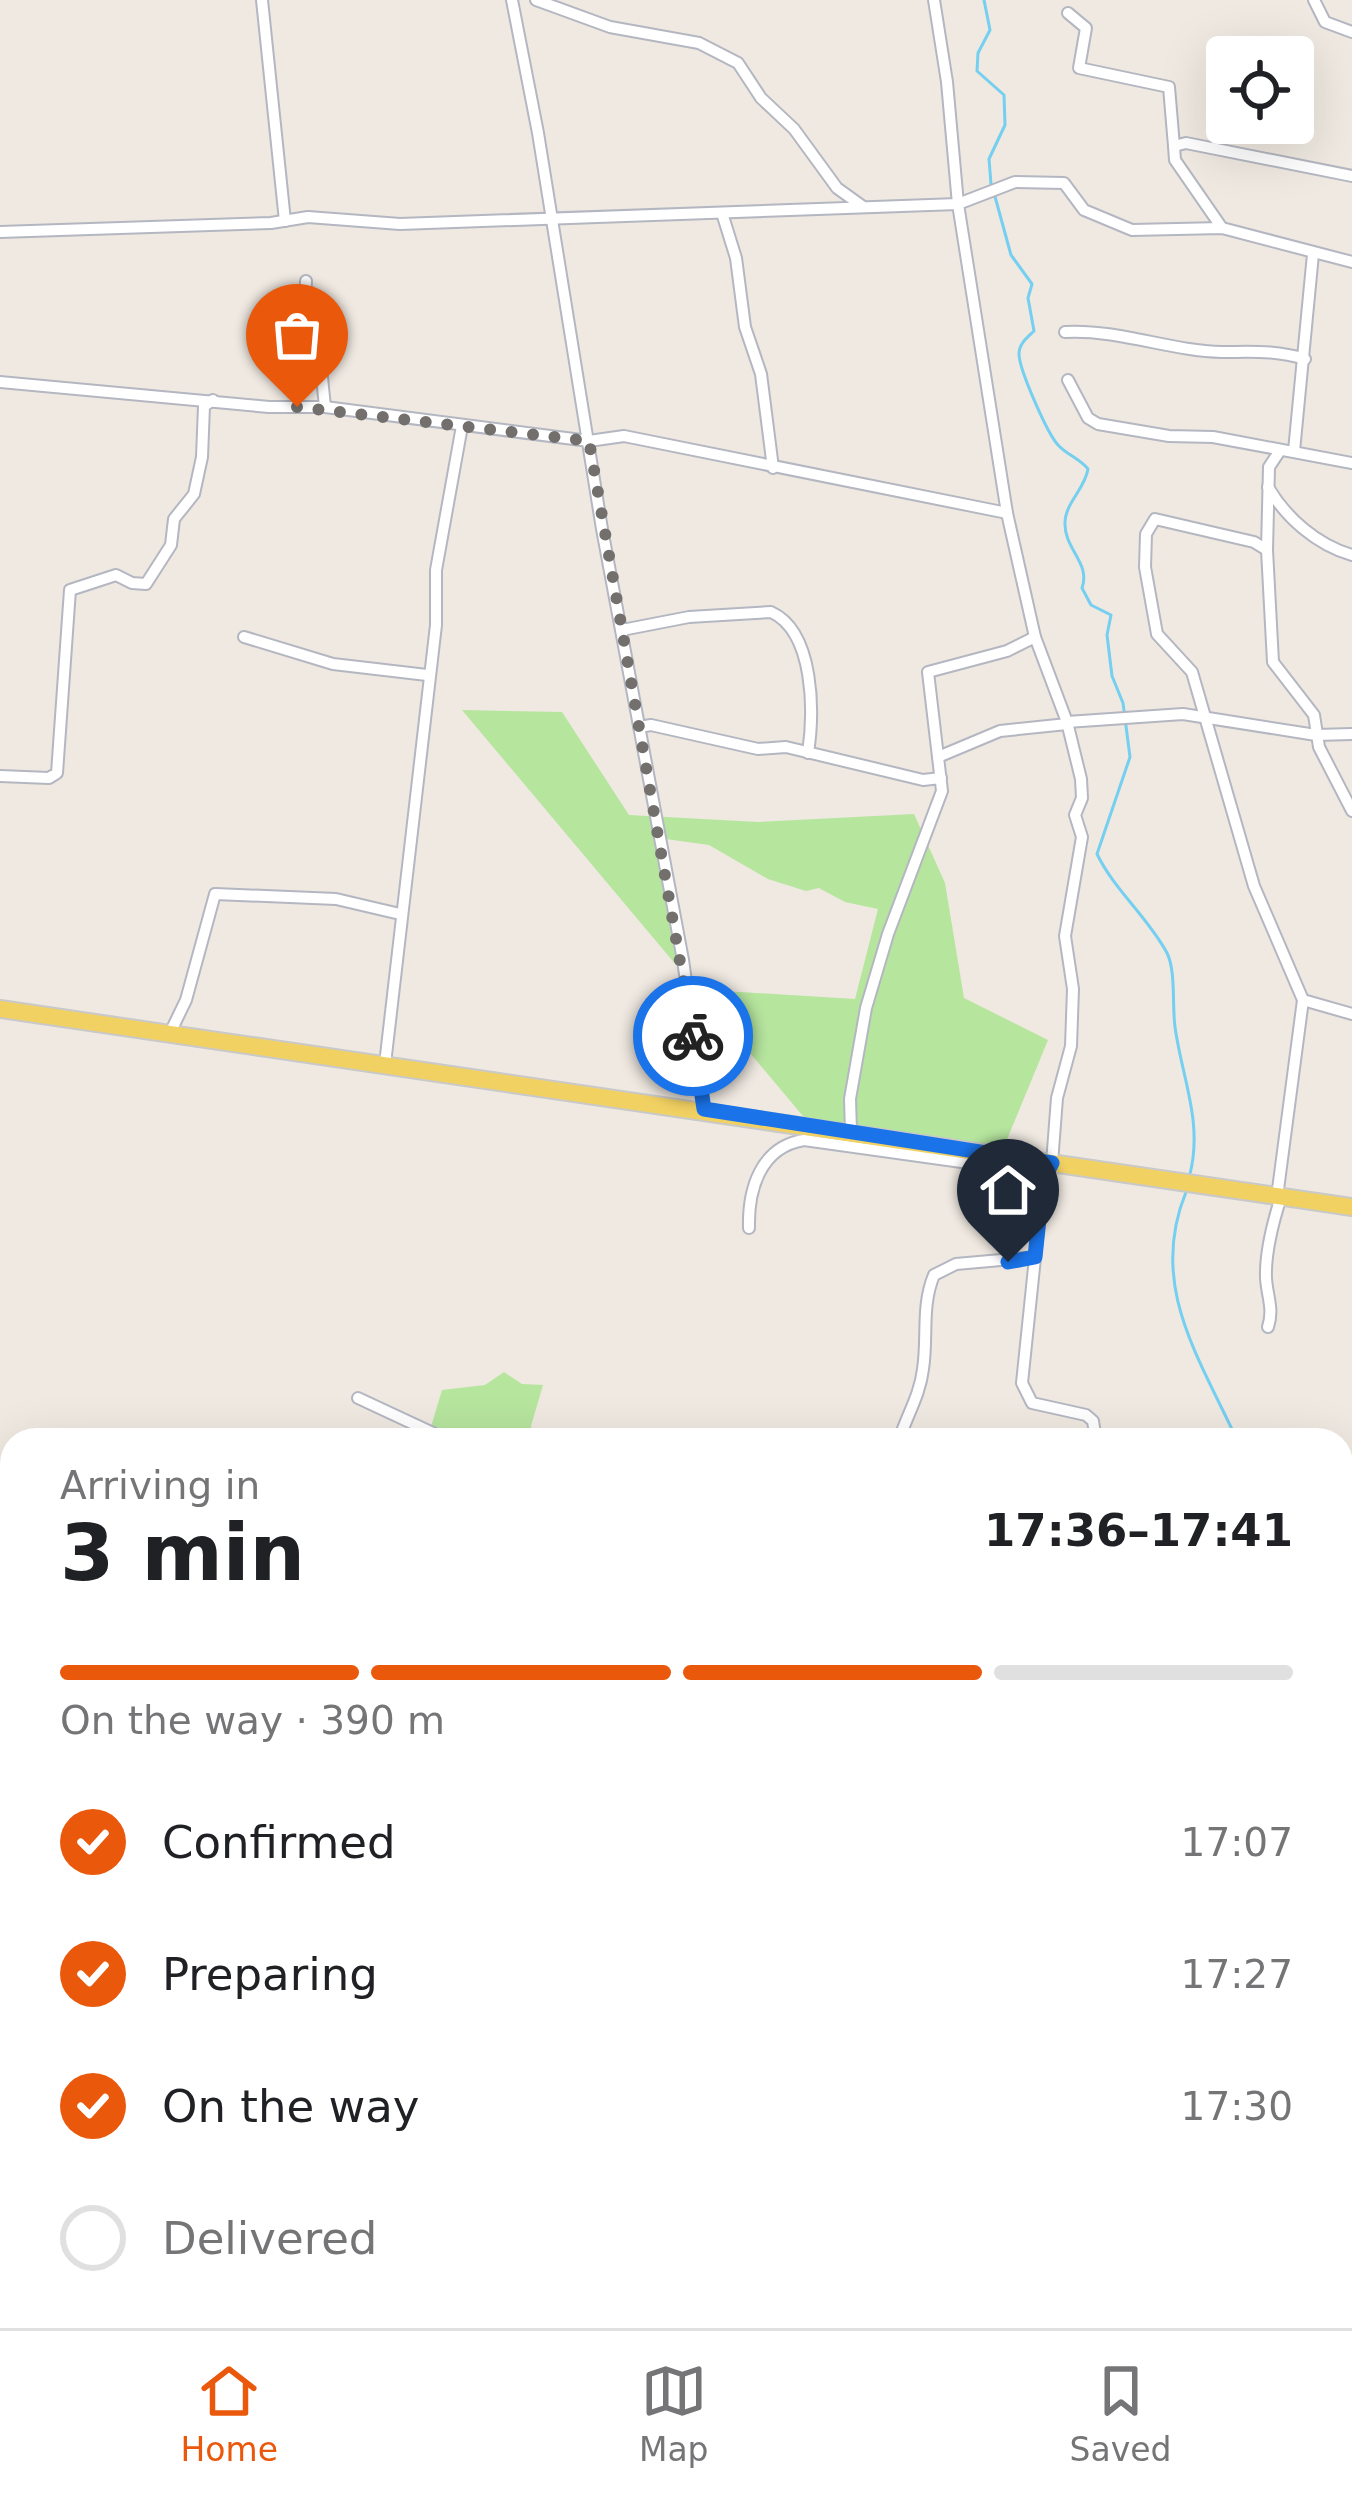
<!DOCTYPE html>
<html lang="en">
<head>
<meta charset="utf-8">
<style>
	:root { --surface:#fff; --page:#f6f6f6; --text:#202124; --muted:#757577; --line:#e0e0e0; --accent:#ea580c }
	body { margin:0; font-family:"DejaVu Sans",sans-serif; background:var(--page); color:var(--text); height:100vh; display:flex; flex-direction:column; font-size:45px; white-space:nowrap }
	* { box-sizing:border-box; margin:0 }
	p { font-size:39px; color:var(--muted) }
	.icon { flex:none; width:66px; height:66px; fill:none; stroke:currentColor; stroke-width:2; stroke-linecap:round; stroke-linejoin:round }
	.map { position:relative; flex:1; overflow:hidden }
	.drawer { position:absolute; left:0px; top:1428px; width:1353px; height:900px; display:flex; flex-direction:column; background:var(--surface); border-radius:36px 36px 0 0; box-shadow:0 12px 48px #0002 }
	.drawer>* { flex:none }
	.fabs { position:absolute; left:1206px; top:36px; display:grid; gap:24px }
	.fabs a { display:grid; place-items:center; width:108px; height:108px; border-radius:12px; background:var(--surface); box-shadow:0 12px 48px #0002; font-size:60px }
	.pin { position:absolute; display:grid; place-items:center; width:102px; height:102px; color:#fff; margin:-123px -51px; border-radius:50% 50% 50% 0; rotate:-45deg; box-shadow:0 0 12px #0007 }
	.pin .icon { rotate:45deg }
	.courier { position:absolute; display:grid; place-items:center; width:120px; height:120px; margin:-60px; border:9px solid #1a73e8; border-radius:50%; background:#fff; color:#222; box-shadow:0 3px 15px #0007 }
	.head em { font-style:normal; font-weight:600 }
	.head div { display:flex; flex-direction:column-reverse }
	.head { display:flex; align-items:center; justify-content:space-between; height:204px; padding:0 60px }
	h1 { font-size:78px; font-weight:600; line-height:90px }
	.bar { display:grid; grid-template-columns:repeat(4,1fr); gap:18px 12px; align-content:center; height:144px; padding:0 60px }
	.bar i { height:15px; border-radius:9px; background:var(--line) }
	.bar .active { background:var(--accent) }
	.bar p { grid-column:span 4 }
	ol { padding:0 60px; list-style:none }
	li { display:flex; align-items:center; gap:36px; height:132px }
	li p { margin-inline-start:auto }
	li .icon { padding:12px; border-radius:50%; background:var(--accent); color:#fff; stroke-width:4 }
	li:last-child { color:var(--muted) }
	li i { width:66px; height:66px; border:6px solid var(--line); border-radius:50% }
	.menu { display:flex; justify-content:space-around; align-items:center; height:168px; border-top:3px solid var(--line); background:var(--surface); font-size:33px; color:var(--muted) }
	.menu a { display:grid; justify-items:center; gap:6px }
	.menu .active { color:var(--accent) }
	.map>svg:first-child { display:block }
	.green { fill:#b6e59e; fill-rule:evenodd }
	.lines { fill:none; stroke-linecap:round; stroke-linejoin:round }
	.stream { stroke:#75cff0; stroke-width:3 }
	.street-casing { stroke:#b4b7c1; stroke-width:14 }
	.primary-casing { stroke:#c9c9c9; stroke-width:20 }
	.street { stroke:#fff; stroke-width:10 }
	.primary { stroke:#f2d163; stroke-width:16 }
	.done { stroke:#726f6d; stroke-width:12; stroke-dasharray:0 21.6 }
	.route { stroke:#1a73e8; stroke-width:15 }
</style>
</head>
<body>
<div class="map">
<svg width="1352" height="2328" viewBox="0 0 1352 2328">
	<rect width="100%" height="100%" fill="#efe9e1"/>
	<!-- green -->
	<g class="green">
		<path d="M462,710L562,712L629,815L758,822L914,814L945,883L964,998L1048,1040L999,1159L818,1134ZM666,839L709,845L768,879L806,891L819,888L845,902L878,909L855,999L724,991L694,981L683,967L680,908Z"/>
		<path d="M504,1372L522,1384L543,1385L531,1426L536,1440H427L442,1390L485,1385Z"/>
		<path d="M1352,1453V1659L1341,1664V1462Z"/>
	</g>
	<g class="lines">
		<!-- stream -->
		<g class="stream">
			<path d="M984,0L990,30L978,53L977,71L1004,95L1005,125L989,159L991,184"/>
			<path d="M994,193L1011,255L1032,284L1028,298L1034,331C1028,337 1019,343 1019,354C1019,369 1047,433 1058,445C1067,455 1079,458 1088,469C1085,489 1065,503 1065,523C1064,549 1091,563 1082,588L1091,605L1111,615L1107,635L1112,676L1123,703L1130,757L1097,854C1115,891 1147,916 1167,953C1176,971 1172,1006 1175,1027C1182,1078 1203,1122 1190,1174"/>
			<path d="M1186,1192C1148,1285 1199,1357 1237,1440"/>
			<path d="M1341,1672L1352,1677"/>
			<path d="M1341,1822L1352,1811"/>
			<path d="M777,2328L785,2316"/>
		</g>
		<defs>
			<g id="street">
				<path d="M262,0L285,221"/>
				<path d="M512,0L538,133L602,529L683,960L704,1109"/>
				<path d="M536,0L610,27L699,43L738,63L761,98L794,129L837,188L862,206"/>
				<path d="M934,0L947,82L958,204L1007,513L1035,637L1067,722L1081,779L1082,798L1075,815L1082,837L1065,936L1073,989L1071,1046L1057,1098L1052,1163L1043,1181L1022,1383L1032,1403L1086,1415L1093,1421L1096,1440"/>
				<path d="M1314,0L1325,22L1352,32"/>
				<path d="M1068,13L1086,28L1079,68L1169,87L1174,146"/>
				<path d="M722,213L736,258L745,327L761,374L773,468"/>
				<path d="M1222,228L1175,160L1174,146L1186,143L1352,176"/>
				<path d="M0,232L271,223L308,217L400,224L958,204L1015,182L1064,183L1084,210L1132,230L1222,228L1352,262"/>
				<path d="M306,281L305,300L316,318L325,407"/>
				<path d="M1065,332C1119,329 1170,351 1222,352C1253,352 1275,350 1305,359"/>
				<path d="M1068,380L1088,418L1098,424L1169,436L1213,437L1352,463"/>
				<path d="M0,382L269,407H325L589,441L624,436L1007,513"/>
				<path d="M1294,451L1313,254"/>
				<path d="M1268,487C1286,518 1317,545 1352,555"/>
				<path d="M1267,550L1269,467L1279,452"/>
				<path d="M622,630L689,617L771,612C815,632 814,713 808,753"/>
				<path d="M244,637L333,664L427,675"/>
				<path d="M1067,722L1183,714L1316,735L1352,734"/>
				<path d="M639,727L651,725L758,749L786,747L923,780L941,778"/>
				<path d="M938,757L1000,731L1067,724"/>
				<path d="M0,776L49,778L57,773L70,590L116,575L132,583L146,584L171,545L174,519L194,494L202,457L204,406L213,400"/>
				<path d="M1303,1000L1352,1014"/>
				<path d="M170,1033L186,1000L215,894L336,899L400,914"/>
				<path d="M385,1064L436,625V570L462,426"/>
				<path d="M851,1132L850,1099L866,1008L888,934L942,791L928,672L1007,651L1035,637"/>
				<path d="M1277,1197L1303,1000L1254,886L1192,672L1157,634L1145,567L1146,534L1155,519L1254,542L1267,550L1273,662L1314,715L1319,747L1352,811"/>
				<path d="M749,1228C748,1190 760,1147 804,1140L1047,1174"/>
				<path d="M1268,1327C1274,1309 1267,1296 1266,1278C1265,1251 1273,1222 1281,1197"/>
				<path d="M358,1398L448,1440"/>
				<path d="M899,1440C907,1415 920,1395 923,1369C928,1337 921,1306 934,1275L956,1264L1035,1257"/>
				<path d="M1341,2270L1352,2278"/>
			</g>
			<path id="primary" d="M0,1009L1352,1207"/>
		</defs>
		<!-- street casing -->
		<use href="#street" class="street-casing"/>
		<!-- primary casing -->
		<use href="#primary" class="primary-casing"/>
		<!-- street -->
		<use href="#street" class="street"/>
		<!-- primary -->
		<use href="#primary" class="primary"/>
	</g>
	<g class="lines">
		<!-- done -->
		<path class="done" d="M297,407L589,441L693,1036"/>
		<!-- route -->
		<path class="route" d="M693,1036L704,1109L1052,1163L1043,1181L1035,1257L1008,1262"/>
	</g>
</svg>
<div class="fabs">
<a><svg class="icon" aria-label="locate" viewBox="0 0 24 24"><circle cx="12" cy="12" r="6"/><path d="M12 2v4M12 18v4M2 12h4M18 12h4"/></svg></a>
</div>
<div class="pin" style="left:297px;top:407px;background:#ea580c"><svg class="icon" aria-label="bag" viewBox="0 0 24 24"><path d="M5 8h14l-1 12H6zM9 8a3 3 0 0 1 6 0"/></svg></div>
<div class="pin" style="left:1008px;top:1262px;background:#1f2937"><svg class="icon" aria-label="home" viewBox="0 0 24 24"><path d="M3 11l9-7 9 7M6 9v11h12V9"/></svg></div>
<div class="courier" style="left:693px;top:1036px"><svg class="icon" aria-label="bike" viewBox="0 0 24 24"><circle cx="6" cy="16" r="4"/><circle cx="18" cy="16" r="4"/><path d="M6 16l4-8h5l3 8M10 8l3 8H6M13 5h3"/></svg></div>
<section class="drawer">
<div class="head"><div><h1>3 min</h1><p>Arriving in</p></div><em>17:36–17:41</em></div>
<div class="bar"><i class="active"></i><i class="active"></i><i class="active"></i><i></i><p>On the way · 390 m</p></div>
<ol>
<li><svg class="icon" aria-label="check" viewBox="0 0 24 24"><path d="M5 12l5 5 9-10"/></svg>Confirmed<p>17:07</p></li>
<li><svg class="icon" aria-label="check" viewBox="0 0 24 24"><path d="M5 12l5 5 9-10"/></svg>Preparing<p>17:27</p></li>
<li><svg class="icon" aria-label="check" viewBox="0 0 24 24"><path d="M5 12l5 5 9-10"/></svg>On the way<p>17:30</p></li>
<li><i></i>Delivered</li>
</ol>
</section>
</div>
<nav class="menu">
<a class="active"><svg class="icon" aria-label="home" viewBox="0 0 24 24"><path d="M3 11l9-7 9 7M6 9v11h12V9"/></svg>Home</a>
<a><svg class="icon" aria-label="map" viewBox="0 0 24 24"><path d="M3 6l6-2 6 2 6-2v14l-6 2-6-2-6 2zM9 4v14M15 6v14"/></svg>Map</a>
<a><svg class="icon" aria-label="saved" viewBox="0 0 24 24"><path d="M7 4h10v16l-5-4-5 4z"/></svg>Saved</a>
</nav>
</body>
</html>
